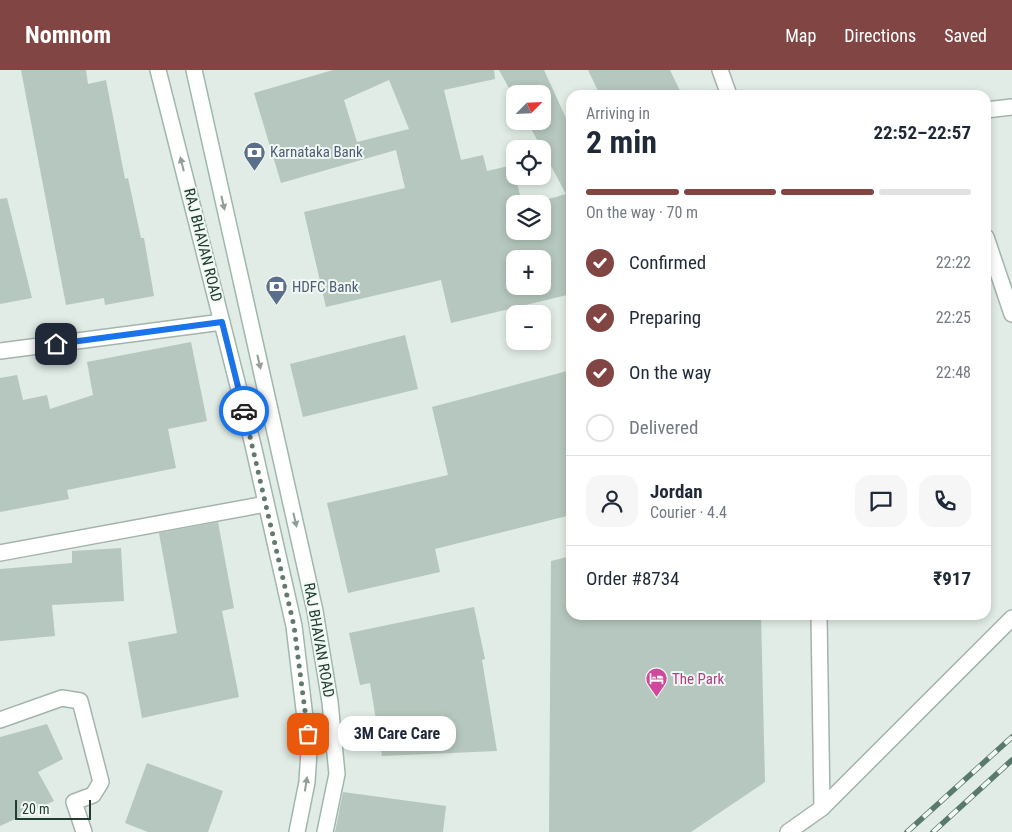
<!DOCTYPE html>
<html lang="en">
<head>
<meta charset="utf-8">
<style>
	:root { --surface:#fff; --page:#f6f6f7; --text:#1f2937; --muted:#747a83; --line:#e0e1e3; --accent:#814543 }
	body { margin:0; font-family:"Roboto Condensed",sans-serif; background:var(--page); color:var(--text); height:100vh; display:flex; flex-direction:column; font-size:19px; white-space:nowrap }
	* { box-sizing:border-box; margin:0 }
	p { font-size:16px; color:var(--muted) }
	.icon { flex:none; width:28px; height:28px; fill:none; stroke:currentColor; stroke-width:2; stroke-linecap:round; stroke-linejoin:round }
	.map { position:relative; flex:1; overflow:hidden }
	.details { position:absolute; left:566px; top:20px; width:425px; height:530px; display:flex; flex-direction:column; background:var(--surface); border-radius:15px; box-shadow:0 2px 8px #0003 }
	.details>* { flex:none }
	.needle { width:32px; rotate:66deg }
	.tools { position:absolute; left:506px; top:15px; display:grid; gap:10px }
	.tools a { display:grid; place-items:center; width:45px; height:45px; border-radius:10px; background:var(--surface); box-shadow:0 2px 8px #0003; font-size:25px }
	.scale { position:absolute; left:15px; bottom:12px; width:76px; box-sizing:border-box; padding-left:5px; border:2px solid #203d32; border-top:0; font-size:14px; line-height:18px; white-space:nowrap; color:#203d32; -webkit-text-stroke:4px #f1f8f4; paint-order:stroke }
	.pin { position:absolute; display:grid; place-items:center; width:42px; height:42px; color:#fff; margin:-21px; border-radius:10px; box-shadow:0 2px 8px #0006 }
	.courier { position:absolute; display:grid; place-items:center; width:50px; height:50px; margin:-25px; border:4px solid #1a73e8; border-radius:50%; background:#fff; color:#222; box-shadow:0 1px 6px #0007 }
	.bubble { position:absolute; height:35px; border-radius:15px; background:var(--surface); box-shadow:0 2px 8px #0003; font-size:16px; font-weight:700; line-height:35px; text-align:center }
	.summary em { font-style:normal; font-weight:700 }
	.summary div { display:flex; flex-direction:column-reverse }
	.summary { display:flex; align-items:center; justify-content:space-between; height:85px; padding:0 20px }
	h1 { font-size:32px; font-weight:700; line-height:38px }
	.bar { display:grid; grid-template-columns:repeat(4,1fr); gap:8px 5px; align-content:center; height:60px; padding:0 20px }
	.bar i { height:6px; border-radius:4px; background:var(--line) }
	.bar .selected { background:var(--accent) }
	.bar p { grid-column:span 4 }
	.line { display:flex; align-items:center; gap:12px; padding:0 20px; border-top:1px solid var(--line) }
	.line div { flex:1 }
	.round { display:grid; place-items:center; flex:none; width:52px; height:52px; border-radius:15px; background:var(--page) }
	ol { padding:0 20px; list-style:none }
	li { display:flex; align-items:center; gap:15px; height:55px }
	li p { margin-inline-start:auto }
	li .icon { padding:5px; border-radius:50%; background:var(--accent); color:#fff; stroke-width:4 }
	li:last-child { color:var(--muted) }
	li i { width:28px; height:28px; border:2px solid var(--line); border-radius:50% }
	header { display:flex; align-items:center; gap:30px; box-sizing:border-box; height:70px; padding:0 25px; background:var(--accent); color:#fff }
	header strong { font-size:24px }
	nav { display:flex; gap:28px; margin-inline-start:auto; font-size:18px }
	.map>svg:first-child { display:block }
	.building { fill:#b5c7be; fill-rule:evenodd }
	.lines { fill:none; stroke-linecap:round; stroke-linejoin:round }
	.minor-casing { stroke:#a3b4ac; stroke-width:18 }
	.secondary-casing { stroke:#9eb8ac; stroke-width:18 }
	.minor { stroke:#fff; stroke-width:15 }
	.secondary { stroke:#fff; stroke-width:15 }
	.rail-casing { stroke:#5a796d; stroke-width:5.5 }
	.rail { stroke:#f1f8f4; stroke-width:4; stroke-dasharray:11; stroke-linecap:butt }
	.oneway { fill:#909e98 }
	.done { stroke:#637a71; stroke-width:5; stroke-dasharray:0 9 }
	.route { stroke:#1a73e8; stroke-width:6 }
	.labels { text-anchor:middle; stroke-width:4; stroke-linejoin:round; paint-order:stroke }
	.service-label { font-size:15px; fill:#4e5e75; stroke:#f1f8f4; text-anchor:start }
	.street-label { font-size:15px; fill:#203d32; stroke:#f1f8f4 }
	.hotel-label { font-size:15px; fill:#b23c85; stroke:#f1f8f4; text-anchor:start }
</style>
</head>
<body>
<header>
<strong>Nomnom</strong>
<nav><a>Map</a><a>Directions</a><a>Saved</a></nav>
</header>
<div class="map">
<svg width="1012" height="762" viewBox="0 0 1012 762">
	<rect width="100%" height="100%" fill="#e0ece5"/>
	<!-- building -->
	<g class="building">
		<path d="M21,0H86L88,14L106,10L125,109L128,108L141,168H144L154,226L105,235L104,228L66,235Z"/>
		<path d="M333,0H494L495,9L444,20L461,90L483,85L487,101L513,95L522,134H515V161H542V134H532L566,124L527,51H542V24H515V29L499,0H544L571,59V224L451,253L441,210L326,237L304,142L405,118L396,80L281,113L254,23ZM389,10L409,59L357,72L344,30ZM515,189H542V216H515Z"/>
		<path d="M588,0H670L682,25H600Z"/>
		<path d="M7,128L32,228L0,234V129Z"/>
		<path d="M405,265L418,319L303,347L290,294Z"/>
		<path d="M191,272L207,351L168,359L176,398L67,420L69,429L0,442V308L17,305L23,330L47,325L50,339L93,325L87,292Z"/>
		<path d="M571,300V445L435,479L440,502L348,523L327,433L448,405L432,337Z"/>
		<path d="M218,452L234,538L222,541L239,627L142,648L128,572L177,563L159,463Z"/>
		<path d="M121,478L124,531L52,535L55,566L0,571V499L72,493V481Z"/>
		<path d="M571,486V545H761L765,712L691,762H549L551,491Z"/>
		<path d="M474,537L485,589L482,590L497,681L382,686L370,613L360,615L349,563Z"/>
		<path d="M47,654L63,689L38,702L54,731L0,756V667Z"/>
		<path d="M147,693L223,721L208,762H148L125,753Z"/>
		<path d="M343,722L446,736L443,762H335Z"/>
	</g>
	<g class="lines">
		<defs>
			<g id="minor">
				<path d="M720,0L729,25"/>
				<path d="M986,40L1012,37"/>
				<path d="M986,167L1012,244"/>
				<path d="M0,281L222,252"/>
				<path d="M0,483L266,434"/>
				<path d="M819,545L822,738"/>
				<path d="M0,650L62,628L80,631L101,712L93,725L74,732L84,762"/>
				<path d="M788,762L822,738L1012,548"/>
			</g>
			<g id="secondary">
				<path d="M158,0L253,375L294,556L309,681L307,712L297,762"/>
				<path d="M194,0L315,541L330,632L337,704L325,762"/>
			</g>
		</defs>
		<!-- minor casing -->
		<use href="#minor" class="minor-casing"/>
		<!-- secondary casing -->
		<use href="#secondary" class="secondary-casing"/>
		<!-- minor -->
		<use href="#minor" class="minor"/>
		<!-- secondary -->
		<use href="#secondary" class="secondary"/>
		<defs>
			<g id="rail">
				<path d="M907,762L1012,667"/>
				<path d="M933,762L1012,690"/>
			</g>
		</defs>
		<!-- rail casing -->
		<use href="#rail" class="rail-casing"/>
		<!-- rail -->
		<use href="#rail" class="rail"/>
	</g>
	<!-- one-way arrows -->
	<defs><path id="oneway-solid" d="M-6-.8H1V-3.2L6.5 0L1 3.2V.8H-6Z" transform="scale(1.25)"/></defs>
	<g class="oneway">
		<use href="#oneway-solid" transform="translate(182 94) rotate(-104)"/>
		<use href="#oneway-solid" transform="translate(223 133) rotate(77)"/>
		<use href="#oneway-solid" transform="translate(259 292) rotate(77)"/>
		<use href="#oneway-solid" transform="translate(295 450) rotate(77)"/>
		<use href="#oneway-solid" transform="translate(306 714) rotate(-81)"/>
	</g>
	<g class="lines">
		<!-- done -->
		<path class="done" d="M244,341L294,556L308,664"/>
		<!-- route -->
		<path class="route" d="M56,274L222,252L244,341"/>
	</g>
	<!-- icons -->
	<defs>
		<symbol id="bank-pin" viewBox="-11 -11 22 30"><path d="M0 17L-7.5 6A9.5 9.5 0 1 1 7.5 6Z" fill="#5c6f8a" stroke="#f1f8f4"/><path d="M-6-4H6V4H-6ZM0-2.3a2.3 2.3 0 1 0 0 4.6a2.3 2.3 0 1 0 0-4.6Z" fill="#fff"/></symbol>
		<symbol id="hotel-pin" viewBox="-11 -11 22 30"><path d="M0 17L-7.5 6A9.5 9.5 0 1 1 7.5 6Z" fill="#d1479c" stroke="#f1f8f4"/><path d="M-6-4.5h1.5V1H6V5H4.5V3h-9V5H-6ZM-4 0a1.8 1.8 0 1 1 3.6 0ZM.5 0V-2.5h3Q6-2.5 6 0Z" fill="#fff"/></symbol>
	</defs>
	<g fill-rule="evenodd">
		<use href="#bank-pin" x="242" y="70" width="25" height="34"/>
		<use href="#bank-pin" x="264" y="204" width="25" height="34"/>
		<use href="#hotel-pin" x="644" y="596" width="25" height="34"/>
	</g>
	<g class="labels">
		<!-- service labels -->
		<g class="service-label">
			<text x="270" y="87">Karnataka Bank</text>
			<text x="292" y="222">HDFC Bank</text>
		</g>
		<!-- street labels -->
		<g class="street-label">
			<text transform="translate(203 175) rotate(76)" y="5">RAJ BHAVAN ROAD</text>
			<text transform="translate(319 570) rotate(80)" y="5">RAJ BHAVAN ROAD</text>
		</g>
		<!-- hotel labels -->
		<g class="hotel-label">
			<text x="672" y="614">The Park</text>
		</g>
	</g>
</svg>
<div class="tools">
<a><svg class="needle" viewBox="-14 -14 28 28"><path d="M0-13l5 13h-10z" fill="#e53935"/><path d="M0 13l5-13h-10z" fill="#747a83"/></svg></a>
<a><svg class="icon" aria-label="locate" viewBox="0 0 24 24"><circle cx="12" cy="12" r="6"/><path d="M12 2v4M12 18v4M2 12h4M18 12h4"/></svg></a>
<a><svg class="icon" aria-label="layers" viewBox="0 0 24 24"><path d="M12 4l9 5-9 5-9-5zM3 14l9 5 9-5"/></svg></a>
<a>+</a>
<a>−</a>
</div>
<div class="scale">20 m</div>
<div class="pin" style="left:308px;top:664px;background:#ea580c"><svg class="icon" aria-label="bag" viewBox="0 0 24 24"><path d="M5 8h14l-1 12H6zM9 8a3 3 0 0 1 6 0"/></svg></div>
<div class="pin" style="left:56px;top:274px;background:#1f2937"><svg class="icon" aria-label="home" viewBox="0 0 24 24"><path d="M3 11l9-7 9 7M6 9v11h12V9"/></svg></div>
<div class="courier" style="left:244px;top:341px"><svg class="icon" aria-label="car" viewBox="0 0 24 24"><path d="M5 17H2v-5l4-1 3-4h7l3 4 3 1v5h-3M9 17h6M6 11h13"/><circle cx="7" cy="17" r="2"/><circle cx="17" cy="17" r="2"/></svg></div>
<div class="bubble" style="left:338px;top:646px;width:118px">3M Care Care</div>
<section class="details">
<div class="summary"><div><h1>2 min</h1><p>Arriving in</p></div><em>22:52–22:57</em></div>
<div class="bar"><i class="selected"></i><i class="selected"></i><i class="selected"></i><i></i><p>On the way · 70 m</p></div>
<ol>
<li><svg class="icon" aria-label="check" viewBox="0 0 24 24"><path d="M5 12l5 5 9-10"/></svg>Confirmed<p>22:22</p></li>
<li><svg class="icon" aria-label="check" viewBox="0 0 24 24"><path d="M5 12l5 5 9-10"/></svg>Preparing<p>22:25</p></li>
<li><svg class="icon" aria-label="check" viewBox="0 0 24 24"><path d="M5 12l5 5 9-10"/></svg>On the way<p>22:48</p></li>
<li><i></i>Delivered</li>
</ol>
<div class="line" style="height:90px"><a class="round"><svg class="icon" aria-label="person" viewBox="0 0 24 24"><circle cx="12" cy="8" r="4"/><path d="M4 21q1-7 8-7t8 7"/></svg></a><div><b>Jordan</b><p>Courier · 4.4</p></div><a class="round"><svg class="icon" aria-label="chat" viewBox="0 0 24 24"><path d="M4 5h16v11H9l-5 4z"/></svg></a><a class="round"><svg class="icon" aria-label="phone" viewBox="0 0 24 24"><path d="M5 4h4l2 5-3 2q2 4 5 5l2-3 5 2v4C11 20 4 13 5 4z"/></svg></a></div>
<div class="line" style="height:65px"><div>Order #8734</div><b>₹917</b></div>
</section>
</div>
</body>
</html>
